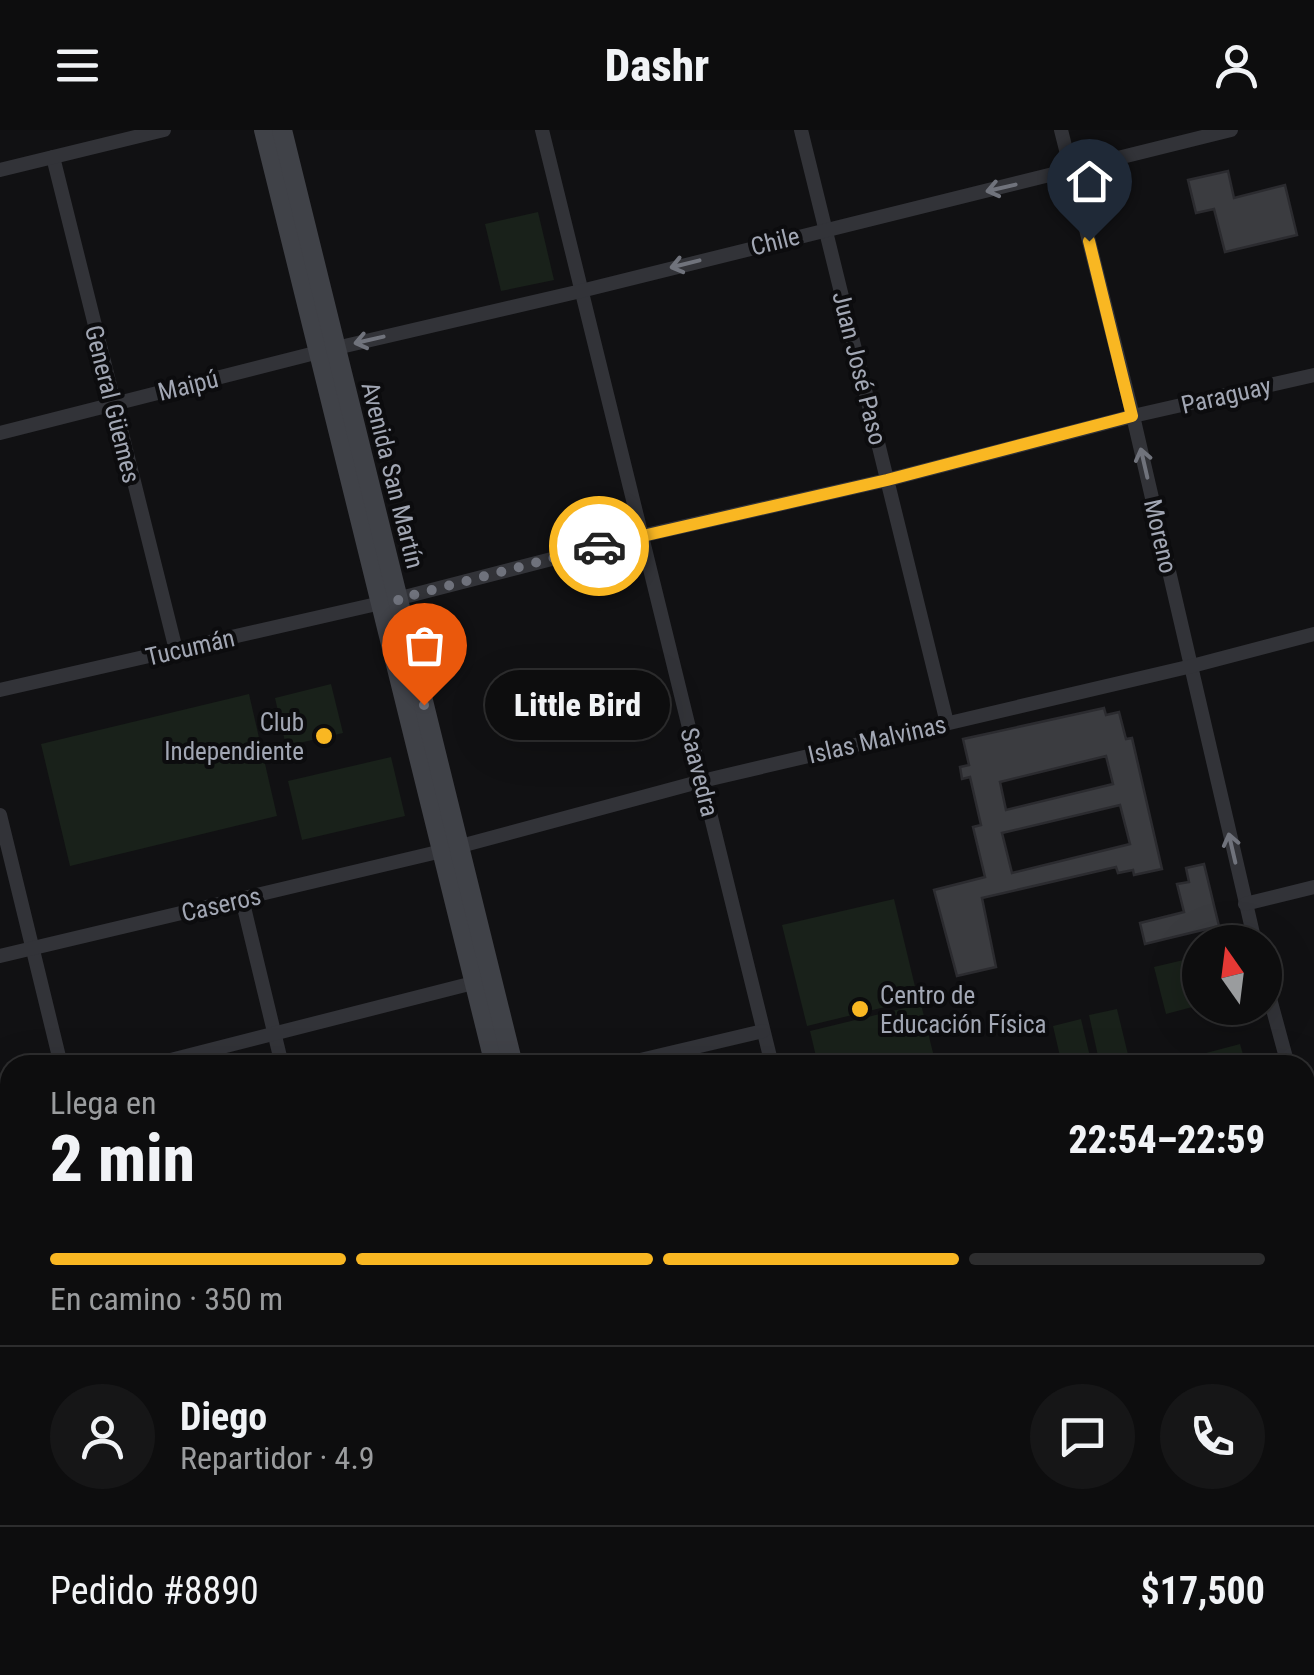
<!DOCTYPE html>
<html lang="es">
<head>
<meta charset="utf-8">
<style>
	:root { --surface:#0d0d0e; --page:#161617; --text:#f1f3f6; --muted:#9a9c9e; --line:#2d2d2e; --accent:#f9b722 }
	body { margin:0; font-family:"Roboto Condensed",sans-serif; background:var(--page); color:var(--text); height:100vh; display:flex; flex-direction:column; font-size:38px; white-space:nowrap }
	* { box-sizing:border-box; margin:0 }
	p { font-size:32px; color:var(--muted) }
	.icon { flex:none; width:55px; height:55px; fill:none; stroke:currentColor; stroke-width:2; stroke-linecap:round; stroke-linejoin:round }
	.map { position:relative; flex:1; overflow:hidden }
	.drawer { position:absolute; left:0px; top:925px; width:1315px; height:620px; display:flex; flex-direction:column; background:var(--surface); border-radius:30px 30px 0 0; box-shadow:0 10px 40px #0002,0 0 0 2px var(--line) }
	.drawer>* { flex:none }
	.needle { width:65px; rotate:346deg }
	.controls { position:absolute; left:1182px; top:795px; display:grid; gap:20px }
	.controls a { display:grid; place-items:center; width:100px; height:100px; border-radius:50%; background:var(--surface); box-shadow:0 10px 40px #0002,0 0 0 2px var(--line); font-size:50px }
	.pin { position:absolute; display:grid; place-items:center; width:85px; height:85px; color:#fff; margin:-102px -42px; border-radius:50% 50% 50% 0; rotate:-45deg; box-shadow:0 0 10px #0007 }
	.pin .icon { rotate:45deg }
	.courier { position:absolute; display:grid; place-items:center; width:100px; height:100px; margin:-50px; border:8px solid #f9b722; border-radius:50%; background:#fff; color:#222; box-shadow:0 2px 12px #0007 }
	.bubble { position:absolute; height:70px; border-radius:35px; background:var(--surface); box-shadow:0 10px 40px #0002,0 0 0 2px var(--line); font-size:32px; font-weight:800; line-height:70px; text-align:center }
	.head em { font-style:normal; font-weight:800 }
	.head div { display:flex; flex-direction:column-reverse }
	.head { display:flex; align-items:center; justify-content:space-between; height:170px; padding:0 50px }
	h1 { font-size:65px; font-weight:800; line-height:75px }
	.bar { display:grid; grid-template-columns:repeat(4,1fr); gap:15px 10px; align-content:center; height:120px; padding:0 50px }
	.bar i { height:12px; border-radius:8px; background:var(--line) }
	.bar .selected { background:var(--accent) }
	.bar p { grid-column:span 4 }
	.line { display:flex; align-items:center; gap:25px; padding:0 50px; border-top:2px solid var(--line) }
	.line div { flex:1 }
	.round { display:grid; place-items:center; flex:none; width:105px; height:105px; border-radius:52px; background:var(--page) }
	header { display:flex; justify-content:space-between; align-items:center; height:130px; padding:0 50px; background:var(--surface); font-size:45px; font-weight:800 }
	.map>svg:first-child { display:block }
	.green { fill:#19211a }
	.building { fill:#3b3c40; stroke:#2b2b2f; stroke-width:2.5; fill-rule:evenodd }
	.lines { fill:none; stroke-linecap:round; stroke-linejoin:round }
	.street { stroke:#323338; stroke-width:14 }
	.secondary { stroke:#404248; stroke-width:20 }
	.oneway { stroke:#70737c }
	.done { stroke:#6f727c; stroke-width:10; stroke-dasharray:0 18 }
	.route { stroke:#f9b722; stroke-width:12 }
	.poi-dot { fill:#f9b722; stroke:#0c0c0e; stroke-width:4 }
	.labels { text-anchor:middle; stroke-width:8; stroke-linejoin:round; paint-order:stroke }
	.street-label { font-size:25px; fill:#a2a7b4; stroke:#0c0c0e }
	.poi-label { font-size:25px; fill:#a2a7b4; stroke:#0c0c0e; text-anchor:end }
</style>
</head>
<body>
<header><svg class="icon" aria-label="menu" viewBox="0 0 24 24"><path d="M4 6h16M4 12h16M4 18h16"/></svg>Dashr<svg class="icon" aria-label="person" viewBox="0 0 24 24"><circle cx="12" cy="8" r="4"/><path d="M4 21q1-7 8-7t8 7"/></svg></header>
<div class="map">
<svg width="1314" height="1545" viewBox="0 0 1314 1545">
	<rect width="100%" height="100%" fill="#111113"/>
	<!-- green -->
	<g class="green">
		<path d="M538,82L554,150L501,161L485,94Z"/>
		<path d="M331,554L343,603L286,616L275,568Z"/>
		<path d="M249,564L277,686L70,736L41,614Z"/>
		<path d="M391,627L405,686L302,710L288,651Z"/>
		<path d="M894,769L918,869L807,896L782,795Z"/>
		<path d="M1188,829L1200,875L1166,884L1154,837Z"/>
		<path d="M921,874L936,935H818L810,901Z"/>
		<path d="M1117,879L1130,933L1100,935L1089,885Z"/>
		<path d="M1081,889L1092,935H1062L1053,896Z"/>
		<path d="M1240,914L1246,935H1177L1176,931Z"/>
	</g>
	<!-- building -->
	<g class="building">
		<path d="M1228,41L1234,68L1285,55L1297,105L1225,122L1214,79L1196,83L1188,50Z"/>
		<path d="M1104,578L1106,585L1119,582L1126,609L1132,608L1162,739L1134,745L1133,740L1118,743L1116,737L982,768L996,837L957,846L934,760L985,747L973,697L981,695L970,647L962,649L960,637L969,635L963,609ZM1106,626L1113,654L1006,680L1000,652ZM1120,675L1130,714L1012,743L1002,703Z"/>
		<path d="M1204,734L1219,796L1145,814L1140,793L1184,782L1177,754L1189,752L1186,738Z"/>
	</g>
	<g class="lines">
		<!-- street -->
		<g class="street">
			<path d="M542,0L772,935"/>
			<path d="M801,0L947,593"/>
			<path d="M1061,0L1133,286L1255,812"/>
			<path d="M53,27L176,520"/>
			<path d="M0,40L164,0"/>
			<path d="M0,303L319,222L581,161L1231,0"/>
			<path d="M0,560L381,473L641,406L887,350L1133,286L1314,245"/>
			<path d="M0,685L61,935"/>
			<path d="M242,769L282,935"/>
			<path d="M1245,774L1314,757"/>
			<path d="M0,826L442,721L702,651L1192,536L1314,504"/>
			<path d="M1265,850L1288,935"/>
			<path d="M151,935L481,851"/>
			<path d="M619,935L763,901"/>
			<path d="M0,973L10,971"/>
			<path d="M1305,995L1314,1013"/>
			<path d="M0,1152L10,1149"/>
			<path d="M1305,1280L1314,1278"/>
			<path d="M0,1343L10,1340"/>
			<path d="M0,1524L5,1545"/>
			<path d="M208,1535L210,1545"/>
			<path d="M433,1535L436,1545"/>
			<path d="M924,1535L927,1545"/>
			<path d="M223,1545L265,1535"/>
		</g>
		<!-- secondary -->
		<g class="secondary">
			<path d="M264,0L495,935"/>
			<path d="M282,0L513,935"/>
			<path d="M1305,1491L1314,1489"/>
			<path d="M1305,1510L1314,1508"/>
			<path d="M643,1535L646,1545"/>
			<path d="M662,1535L665,1545"/>
			<path d="M1088,1545L1128,1535"/>
			<path d="M1171,1545L1210,1535"/>
		</g>
	</g>
	<!-- one-way arrows -->
	<defs><path id="oneway-shaft" d="M-6 0H5M1.5-3L5.5 0L1.5 3" fill="none" stroke-width="1.6" stroke-linecap="round" stroke-linejoin="round" transform="scale(2.5)"/></defs>
	<g class="oneway">
		<use href="#oneway-shaft" transform="translate(1001 58) rotate(167)"/>
		<use href="#oneway-shaft" transform="translate(685 134) rotate(166)"/>
		<use href="#oneway-shaft" transform="translate(369 210) rotate(167)"/>
		<use href="#oneway-shaft" transform="translate(1144 333) rotate(-103)"/>
		<use href="#oneway-shaft" transform="translate(1232 718) rotate(-103)"/>
	</g>
	<g class="lines">
		<!-- done -->
		<path class="done" d="M424,575L398,469L599,416"/>
		<!-- route -->
		<path class="route" d="M599,416L887,350L1132,286L1089,111"/>
	</g>
	<!-- markers -->
	<g class="poi-dot">
		<circle cx="324" cy="606" r="10"/>
		<circle cx="860" cy="879" r="10"/>
	</g>
	<g class="labels">
		<!-- street labels -->
		<g class="street-label">
			<text transform="translate(775 111) rotate(-14)" y="9">Chile</text>
			<text transform="translate(860 238) rotate(76)" y="9">Juan José Paso</text>
			<text transform="translate(188 255) rotate(-14)" y="9">Maipú</text>
			<text transform="translate(1226 265) rotate(-13)" y="9">Paraguay</text>
			<text transform="translate(113 274) rotate(76)" y="9">General Güemes</text>
			<text transform="translate(393 345) rotate(76)" y="9">Avenida San Martín</text>
			<text transform="translate(1161 406) rotate(77)" y="9">Moreno</text>
			<text transform="translate(190 517) rotate(-13)" y="9">Tucumán</text>
			<text transform="translate(877 609) rotate(-13)" y="9">Islas Malvinas</text>
			<text transform="translate(700 642) rotate(76)" y="9">Saavedra</text>
			<text transform="translate(221 774) rotate(-13)" y="9">Caseros</text>
		</g>
		<!-- poi labels -->
		<g class="poi-label">
			<text x="304" y="601">Club<tspan x="304" dy="29">Independiente</tspan></text>
			<text x="880" y="874" text-anchor="start">Centro de<tspan x="880" dy="29">Educación Física</tspan></text>
		</g>
	</g>
</svg>
<div class="controls">
<a><svg class="needle" viewBox="-14 -14 28 28"><path d="M0-13l5 13h-10z" fill="#e53935"/><path d="M0 13l5-13h-10z" fill="#9a9c9e"/></svg></a>
</div>
<div class="pin" style="left:424px;top:575px;background:#ea580c"><svg class="icon" aria-label="bag" viewBox="0 0 24 24"><path d="M5 8h14l-1 12H6zM9 8a3 3 0 0 1 6 0"/></svg></div>
<div class="pin" style="left:1089px;top:111px;background:#1f2937"><svg class="icon" aria-label="home" viewBox="0 0 24 24"><path d="M3 11l9-7 9 7M6 9v11h12V9"/></svg></div>
<div class="courier" style="left:599px;top:416px"><svg class="icon" aria-label="car" viewBox="0 0 24 24"><path d="M5 17H2v-5l4-1 3-4h7l3 4 3 1v5h-3M9 17h6M6 11h13"/><circle cx="7" cy="17" r="2"/><circle cx="17" cy="17" r="2"/></svg></div>
<div class="bubble" style="left:485px;top:540px;width:185px">Little Bird</div>
<section class="drawer">
<div class="head"><div><h1>2 min</h1><p>Llega en</p></div><em>22:54–22:59</em></div>
<div class="bar"><i class="selected"></i><i class="selected"></i><i class="selected"></i><i></i><p>En camino · 350 m</p></div>
<div class="line" style="height:180px"><a class="round"><svg class="icon" aria-label="person" viewBox="0 0 24 24"><circle cx="12" cy="8" r="4"/><path d="M4 21q1-7 8-7t8 7"/></svg></a><div><b>Diego</b><p>Repartidor · 4.9</p></div><a class="round"><svg class="icon" aria-label="chat" viewBox="0 0 24 24"><path d="M4 5h16v11H9l-5 4z"/></svg></a><a class="round"><svg class="icon" aria-label="phone" viewBox="0 0 24 24"><path d="M5 4h4l2 5-3 2q2 4 5 5l2-3 5 2v4C11 20 4 13 5 4z"/></svg></a></div>
<div class="line" style="height:130px"><div>Pedido #8890</div><b>$17,500</b></div>
</section>
</div>
</body>
</html>
